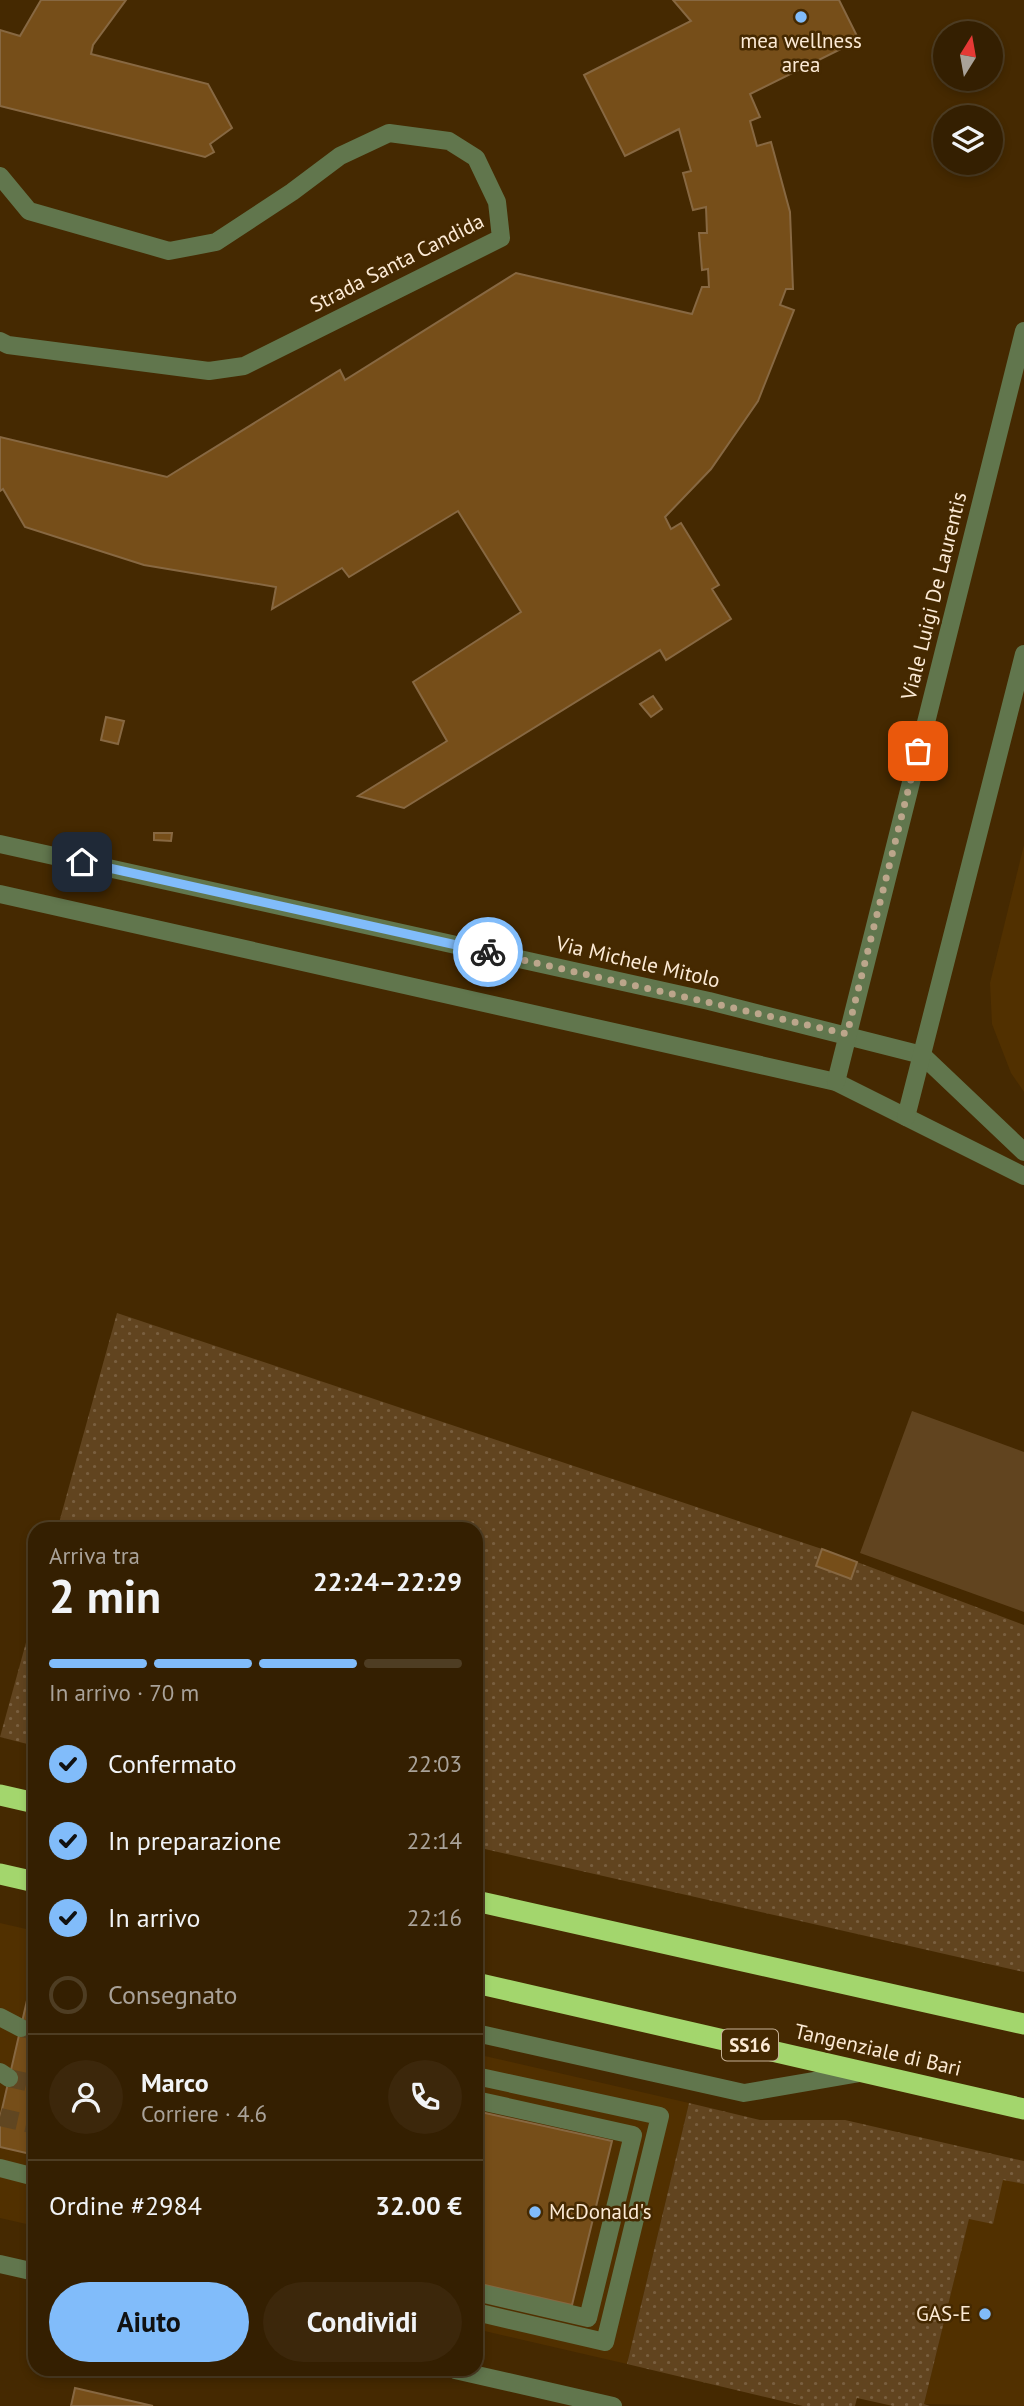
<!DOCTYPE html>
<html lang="it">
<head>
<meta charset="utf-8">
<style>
	:root { --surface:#341f01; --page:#3c270b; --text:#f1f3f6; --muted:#a9a299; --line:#4e3d23; --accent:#81bcfa }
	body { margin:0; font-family:"PT Sans",sans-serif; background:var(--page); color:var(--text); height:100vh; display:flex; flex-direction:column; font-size:26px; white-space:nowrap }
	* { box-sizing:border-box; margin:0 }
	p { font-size:23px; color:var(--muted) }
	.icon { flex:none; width:38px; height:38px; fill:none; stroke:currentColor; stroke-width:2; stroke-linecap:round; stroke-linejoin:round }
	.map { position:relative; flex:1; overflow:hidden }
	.details { position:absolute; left:28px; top:1522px; width:455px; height:854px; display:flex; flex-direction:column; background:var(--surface); border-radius:21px; box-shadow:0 4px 10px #0003,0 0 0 2px var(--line) }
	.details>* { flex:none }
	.needle { width:46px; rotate:11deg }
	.buttons { position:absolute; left:933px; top:21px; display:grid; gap:14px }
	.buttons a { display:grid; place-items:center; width:70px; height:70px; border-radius:50%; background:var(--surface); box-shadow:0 4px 10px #0003,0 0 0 2px var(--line); font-size:35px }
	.pin { position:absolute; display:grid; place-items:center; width:60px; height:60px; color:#fff; margin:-30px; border-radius:14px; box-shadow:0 4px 10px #0006 }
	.courier { position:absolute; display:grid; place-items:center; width:70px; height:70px; margin:-35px; border:5px solid #81bcfa; border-radius:50%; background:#fff; color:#222; box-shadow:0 2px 9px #0007 }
	.head em { font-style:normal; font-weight:700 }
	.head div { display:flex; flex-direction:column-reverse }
	.head { display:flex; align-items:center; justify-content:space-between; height:119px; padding:0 21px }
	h1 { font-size:46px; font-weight:700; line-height:52px }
	.bar { display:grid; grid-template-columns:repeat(4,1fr); gap:10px 7px; align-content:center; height:84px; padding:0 21px }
	.bar i { height:9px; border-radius:5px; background:var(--line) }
	.bar .current { background:var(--accent) }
	.bar p { grid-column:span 4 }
	.line { display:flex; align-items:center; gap:18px; padding:0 21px; border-top:2px solid var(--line) }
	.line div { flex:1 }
	.round { display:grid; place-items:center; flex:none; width:74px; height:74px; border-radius:37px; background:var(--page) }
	ol { padding:0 21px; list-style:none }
	li { display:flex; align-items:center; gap:21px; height:77px }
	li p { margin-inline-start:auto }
	li .icon { padding:7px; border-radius:50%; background:var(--accent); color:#111; stroke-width:4 }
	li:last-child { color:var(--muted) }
	li i { width:38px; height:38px; border:4px solid var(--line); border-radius:50% }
	.action { display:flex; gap:14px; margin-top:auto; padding:14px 21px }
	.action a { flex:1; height:80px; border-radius:42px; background:var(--accent); color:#111; font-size:28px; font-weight:700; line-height:80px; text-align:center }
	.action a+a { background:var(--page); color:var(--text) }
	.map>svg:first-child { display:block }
	.built { fill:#513000 }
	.grass { fill:url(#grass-dots) }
	.pitch { fill:#61441f }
	.building { fill:#764e19; stroke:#876842; stroke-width:2 }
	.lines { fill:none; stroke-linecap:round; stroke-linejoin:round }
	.minor-tunnel { stroke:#604621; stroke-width:18; stroke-dasharray:18 9; stroke-linecap:butt }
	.minor { stroke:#61764d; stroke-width:18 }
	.highway { stroke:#a3d66d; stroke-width:21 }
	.done { stroke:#bca68b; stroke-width:7; stroke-dasharray:0 12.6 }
	.route { stroke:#81bcfa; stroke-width:9 }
	.poi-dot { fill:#81bcfa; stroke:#452901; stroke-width:2.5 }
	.labels { text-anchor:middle; stroke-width:5; stroke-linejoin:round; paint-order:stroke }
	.shield { fill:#452901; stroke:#c5b095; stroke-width:2 }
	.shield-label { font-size:19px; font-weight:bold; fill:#fcead5 }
	.poi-label { font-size:21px; fill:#fcead5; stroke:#452901 }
	.street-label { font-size:21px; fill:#fcead5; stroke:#452901 }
</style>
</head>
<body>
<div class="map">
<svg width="1024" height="2406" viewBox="0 0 1024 2406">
	<defs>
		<pattern id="grass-dots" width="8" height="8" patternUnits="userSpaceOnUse" patternTransform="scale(1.75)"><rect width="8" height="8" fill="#61441f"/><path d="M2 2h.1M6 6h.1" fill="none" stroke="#795f3f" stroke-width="1.8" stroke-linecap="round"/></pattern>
	</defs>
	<rect width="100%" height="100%" fill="#452901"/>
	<!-- built -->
	<g class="built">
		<path d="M1024,845V1092L1011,1073L992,1024L990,983Z"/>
		<path d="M0,1923L35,1931V2226L0,2218Z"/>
		<path d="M476,2054L689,2103L627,2364L476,2329Z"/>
		<path d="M1003,2179L1024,2184V2406L924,2404L969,2218Z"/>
	</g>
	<!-- grass -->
	<g class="grass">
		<path d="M117,1313L822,1549L816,1566L851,1578L857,1562L1024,1625V1972L476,1847V1530H57Z"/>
		<path d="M35,1610V1746L0,1737Z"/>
		<path d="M689,2103L760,2120H845L1024,2161V2184L1003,2180L993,2224L969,2219L924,2404L930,2406H893L857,2398L855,2406H803L627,2364Z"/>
	</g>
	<!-- pitch -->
	<path class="pitch" d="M912,1411L1024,1452V1612L860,1553Z"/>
	<!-- building -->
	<g class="building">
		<path d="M41,0H126L93,45L91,54L208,84L232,128L210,144L214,152L205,157L0,106V30L20,36Z"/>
		<path d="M673,0H839L859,40L750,94L760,117L750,121L757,146L771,142L790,212L793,289H786L780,305L794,310L758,401L711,469L665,517L671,529L681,523L719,585L712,589L731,619L666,660L660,650L404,808L358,796L447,741L413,682L521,612L458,511L349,577L342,568L272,609L276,587L144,565L25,527L3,489L0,491V437L167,477L340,370L345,380L516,273L692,314L702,287H709L708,269L702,270L699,233H707L706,207L693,210L683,173L691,171L679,129L625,156L584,75L691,21Z"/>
		<path d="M653,696L662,709L651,717L640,704Z"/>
		<path d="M106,717L124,721L118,744L101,740Z"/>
		<path d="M154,833H172L171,841L154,840Z"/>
		<path d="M822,1549L857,1562L851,1579L816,1566Z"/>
		<path d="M31,1983L35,1984V2155L0,2147V2118Z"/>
		<path d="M476,2111L612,2141L572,2305L476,2283Z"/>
		<path d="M75,2388L153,2406H71Z"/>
	</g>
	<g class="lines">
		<!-- minor-tunnel -->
		<g class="minor-tunnel">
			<path d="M21,2028L35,2031"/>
			<path d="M9,2078L35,2084"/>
			<path d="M0,2117L35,2125"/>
		</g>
		<!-- minor -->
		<g class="minor">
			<path d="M0,176L29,211L169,251L216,242L292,192L340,156L389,133L449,141L476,158L497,202L501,238L244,366L209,371L8,345L0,341"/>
			<path d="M0,844L709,1001L922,1055L1024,1152"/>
			<path d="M0,894L836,1082L1024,1176"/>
			<path d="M836,1082L1024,331"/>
			<path d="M906,1117L1024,654"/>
			<path d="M0,2017L21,2028"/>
			<path d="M476,2033L744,2093L860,2073"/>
			<path d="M0,2072L9,2078"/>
			<path d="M476,2076L660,2116L605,2342L476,2312"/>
			<path d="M476,2100L633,2135L588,2318L476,2292"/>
			<path d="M0,2168L35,2177"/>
			<path d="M0,2264L35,2272"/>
			<path d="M455,2370L613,2406"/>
		</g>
		<!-- highway -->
		<g class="highway">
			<path d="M0,1795L35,1803"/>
			<path d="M0,1874L35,1882"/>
			<path d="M476,1901L1024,2024"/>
			<path d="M476,1983L1024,2109"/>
		</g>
	</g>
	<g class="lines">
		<!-- done -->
		<path class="done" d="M488,952L847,1034L918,751"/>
		<!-- route -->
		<path class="route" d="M82,862L488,952"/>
	</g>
	<!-- markers -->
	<g class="poi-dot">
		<circle cx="801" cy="17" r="7"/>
		<circle cx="535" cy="2212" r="7"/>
		<circle cx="985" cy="2314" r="7"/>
	</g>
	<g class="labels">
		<!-- shield labels -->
		<rect class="shield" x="722" y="2029.5" width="56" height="31" rx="5"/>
		<g class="shield-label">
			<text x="750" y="2052">SS16</text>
		</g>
		<!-- poi labels -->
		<g class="poi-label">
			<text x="801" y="48">mea wellness<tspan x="801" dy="24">area</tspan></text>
			<text x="549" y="2219" text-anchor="start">McDonald's</text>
			<text x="971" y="2321" text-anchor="end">GAS-E</text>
		</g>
		<!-- street labels -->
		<g class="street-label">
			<text transform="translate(397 263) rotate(-27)" y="7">Strada Santa Candida</text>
			<text transform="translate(934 596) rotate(-76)" y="7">Viale Luigi De Laurentis</text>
			<text transform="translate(638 962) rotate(13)" y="7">Via Michele Mitolo</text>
			<text transform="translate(878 2050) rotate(13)" y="7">Tangenziale di Bari</text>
		</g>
	</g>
</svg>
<div class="buttons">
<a><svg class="needle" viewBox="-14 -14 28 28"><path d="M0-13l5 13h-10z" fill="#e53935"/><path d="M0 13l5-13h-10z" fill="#a9a299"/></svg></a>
<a><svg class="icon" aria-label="layers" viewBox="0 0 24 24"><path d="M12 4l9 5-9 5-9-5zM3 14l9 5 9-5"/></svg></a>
</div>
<div class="pin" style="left:918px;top:751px;background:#ea580c"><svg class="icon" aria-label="bag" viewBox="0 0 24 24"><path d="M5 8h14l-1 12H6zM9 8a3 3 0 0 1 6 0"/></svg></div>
<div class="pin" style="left:82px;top:862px;background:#1f2937"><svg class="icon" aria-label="home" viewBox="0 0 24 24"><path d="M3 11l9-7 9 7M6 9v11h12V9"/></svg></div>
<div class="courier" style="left:488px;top:952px"><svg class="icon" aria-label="bike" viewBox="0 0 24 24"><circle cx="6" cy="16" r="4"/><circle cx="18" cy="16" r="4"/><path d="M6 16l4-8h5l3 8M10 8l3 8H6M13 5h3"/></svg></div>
<section class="details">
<div class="head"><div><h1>2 min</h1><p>Arriva tra</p></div><em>22:24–22:29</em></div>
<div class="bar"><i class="current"></i><i class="current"></i><i class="current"></i><i></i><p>In arrivo · 70 m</p></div>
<ol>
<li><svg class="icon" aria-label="check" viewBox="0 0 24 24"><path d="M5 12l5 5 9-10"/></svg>Confermato<p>22:03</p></li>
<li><svg class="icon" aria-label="check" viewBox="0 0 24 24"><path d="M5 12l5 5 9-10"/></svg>In preparazione<p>22:14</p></li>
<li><svg class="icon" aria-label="check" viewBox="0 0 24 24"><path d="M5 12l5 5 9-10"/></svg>In arrivo<p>22:16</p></li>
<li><i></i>Consegnato</li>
</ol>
<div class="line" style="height:126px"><a class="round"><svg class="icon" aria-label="person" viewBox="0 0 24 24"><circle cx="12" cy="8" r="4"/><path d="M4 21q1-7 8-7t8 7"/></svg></a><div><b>Marco</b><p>Corriere · 4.6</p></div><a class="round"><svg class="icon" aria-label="phone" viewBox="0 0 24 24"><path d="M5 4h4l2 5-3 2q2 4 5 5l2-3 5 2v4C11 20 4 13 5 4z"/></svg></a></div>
<div class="line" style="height:91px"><div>Ordine #2984</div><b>32.00 €</b></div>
<div class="action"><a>Aiuto</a><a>Condividi</a></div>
</section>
</div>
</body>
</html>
